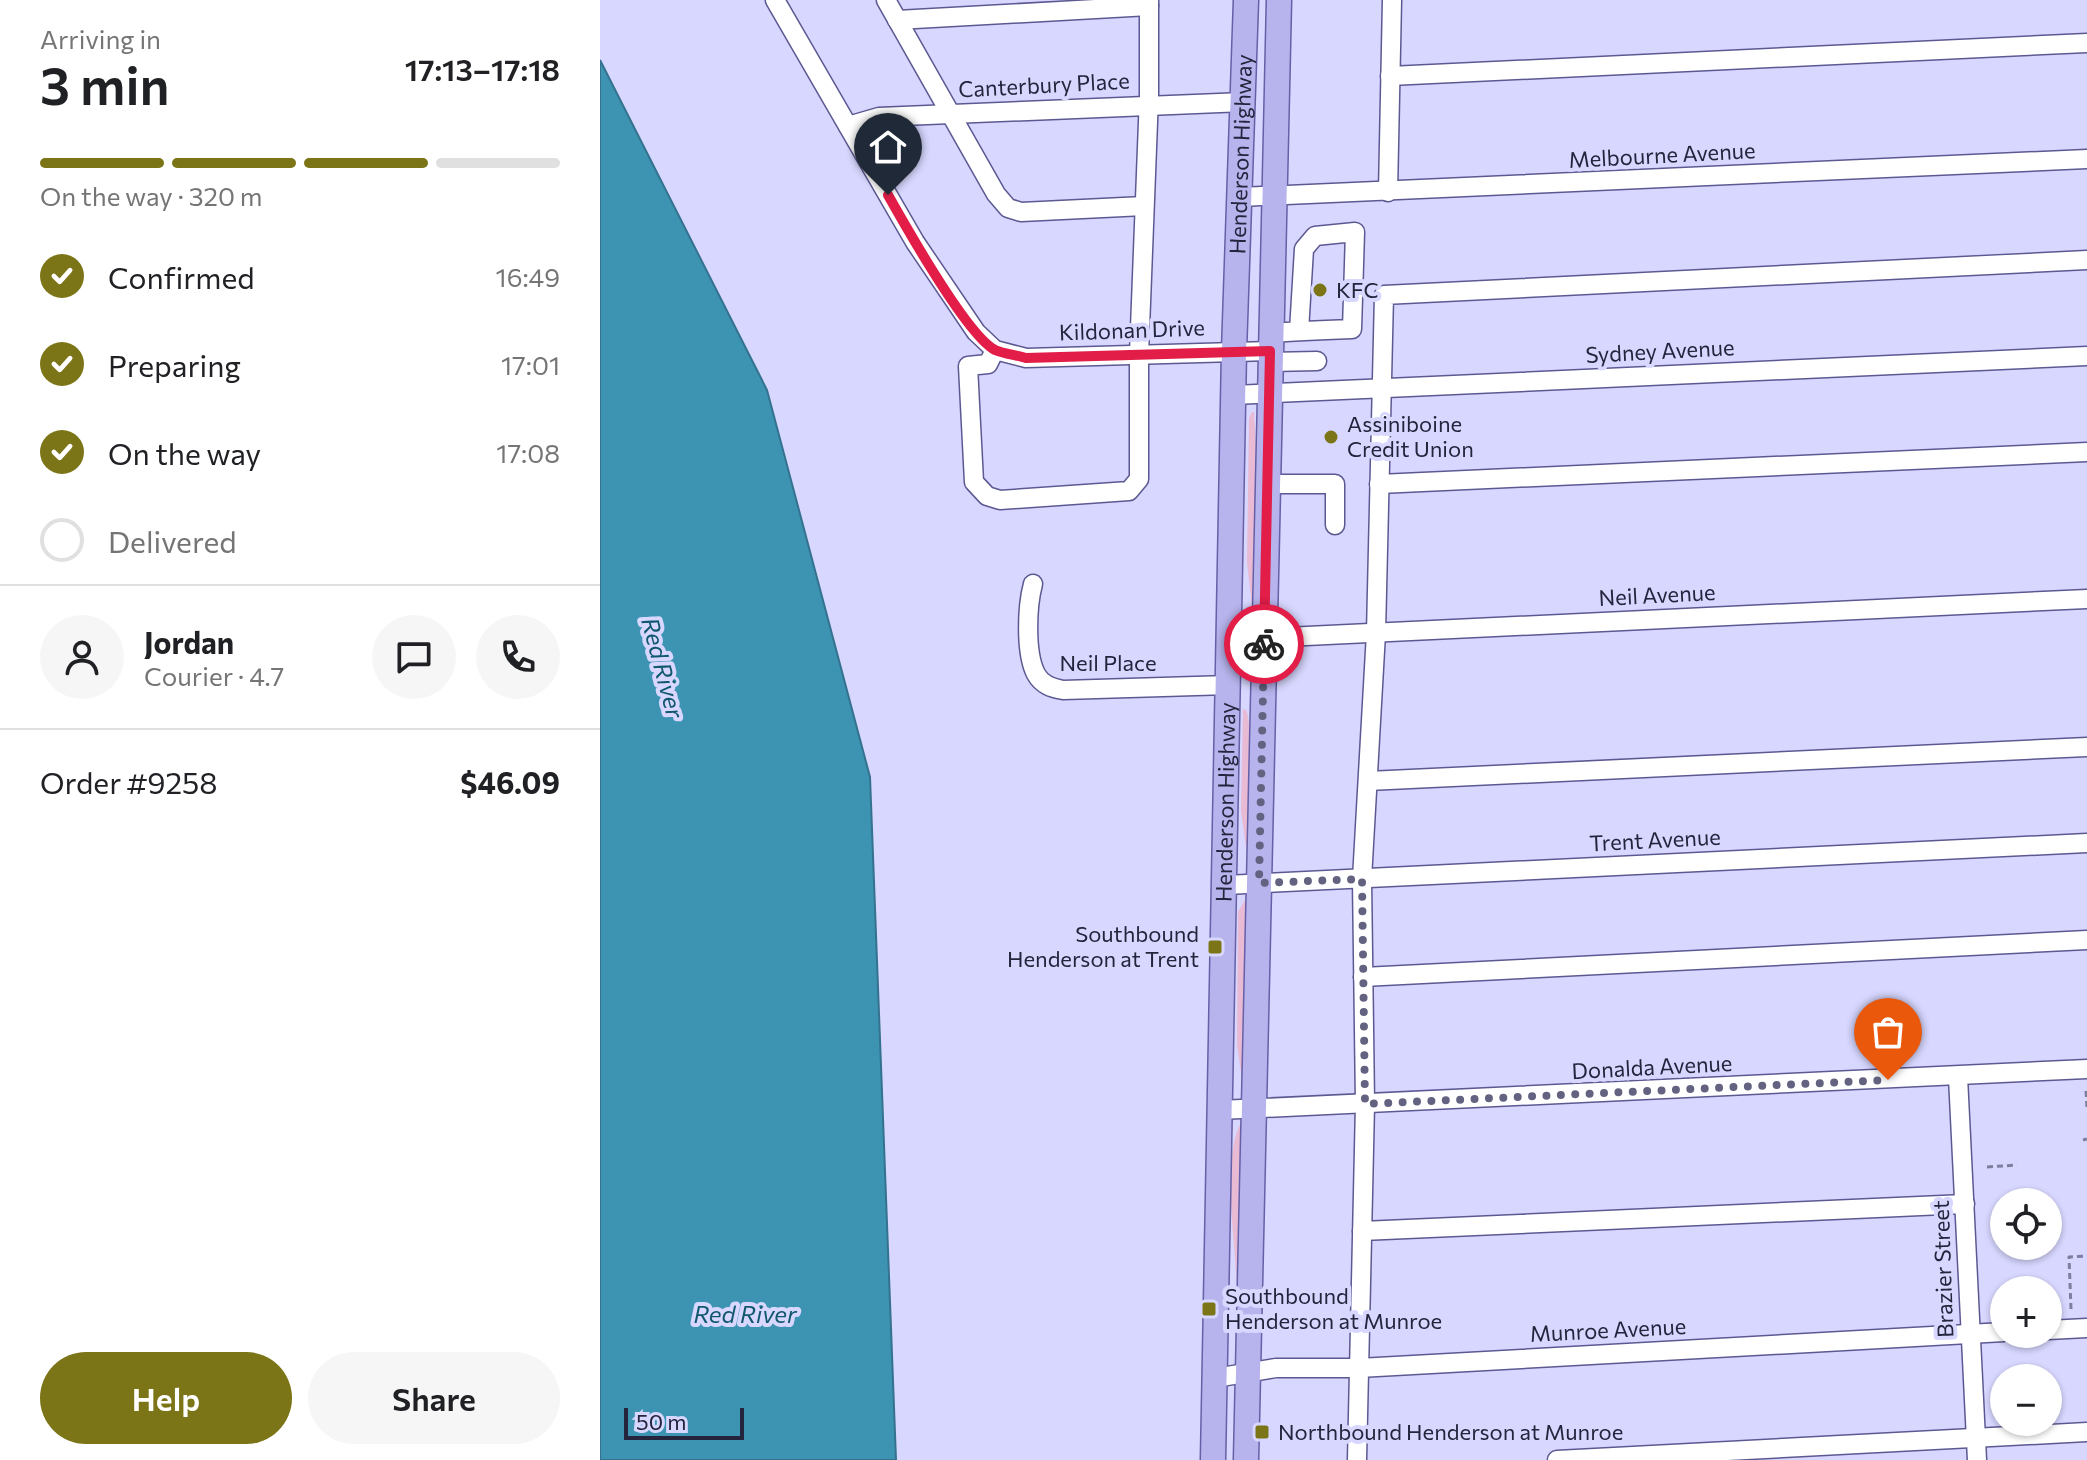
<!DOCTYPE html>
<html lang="en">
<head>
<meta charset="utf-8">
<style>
	:root { --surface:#fff; --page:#f6f6f6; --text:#202124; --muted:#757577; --line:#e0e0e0; --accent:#7c7518 }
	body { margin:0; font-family:Commissioner,sans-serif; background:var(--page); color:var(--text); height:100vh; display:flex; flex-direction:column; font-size:30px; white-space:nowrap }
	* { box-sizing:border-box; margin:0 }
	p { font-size:26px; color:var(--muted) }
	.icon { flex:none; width:44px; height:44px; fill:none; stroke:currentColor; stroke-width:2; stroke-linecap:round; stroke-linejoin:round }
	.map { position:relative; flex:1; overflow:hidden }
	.side { display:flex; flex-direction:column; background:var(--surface); width:600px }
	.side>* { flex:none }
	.buttons { position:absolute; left:1390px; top:1188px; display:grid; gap:16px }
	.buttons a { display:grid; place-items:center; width:72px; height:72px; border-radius:50%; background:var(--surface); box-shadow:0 2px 6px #0004; font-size:40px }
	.scale { position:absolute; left:24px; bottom:20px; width:120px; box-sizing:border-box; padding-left:8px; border:4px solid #25243d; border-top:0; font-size:22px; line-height:28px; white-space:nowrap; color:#25243d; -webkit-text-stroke:6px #d7d7ff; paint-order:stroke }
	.pin { position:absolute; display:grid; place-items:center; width:68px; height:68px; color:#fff; margin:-82px -34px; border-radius:50% 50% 50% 0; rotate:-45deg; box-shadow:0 0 8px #0007 }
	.pin .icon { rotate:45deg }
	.courier { position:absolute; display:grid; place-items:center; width:80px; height:80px; margin:-40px; border:6px solid #e11d48; border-radius:50%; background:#fff; color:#222; box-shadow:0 2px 10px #0007 }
	.summary em { font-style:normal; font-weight:600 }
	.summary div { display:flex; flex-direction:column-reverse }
	.summary { display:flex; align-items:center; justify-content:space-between; height:136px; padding:0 40px }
	h1 { font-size:52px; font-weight:600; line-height:60px }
	.bar { display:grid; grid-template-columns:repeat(4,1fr); gap:12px 8px; align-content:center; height:96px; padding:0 40px }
	.bar i { height:10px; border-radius:6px; background:var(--line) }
	.bar .selected { background:var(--accent) }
	.bar p { grid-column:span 4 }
	.line { display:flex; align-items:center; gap:20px; padding:0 40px; border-top:2px solid var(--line) }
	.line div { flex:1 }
	.round { display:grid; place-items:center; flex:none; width:84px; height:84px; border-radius:42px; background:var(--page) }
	ol { padding:0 40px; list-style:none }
	li { display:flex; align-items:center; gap:24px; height:88px }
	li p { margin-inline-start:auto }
	li .icon { padding:8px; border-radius:50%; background:var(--accent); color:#fff; stroke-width:4 }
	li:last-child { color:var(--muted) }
	li i { width:44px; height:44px; border:4px solid var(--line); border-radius:50% }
	.button { display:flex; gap:16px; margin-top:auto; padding:16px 40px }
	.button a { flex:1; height:92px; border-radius:48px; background:var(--accent); color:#fff; font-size:32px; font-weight:600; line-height:92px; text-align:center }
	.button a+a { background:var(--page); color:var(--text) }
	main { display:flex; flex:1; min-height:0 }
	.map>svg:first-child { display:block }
	.green { fill:#e9bad4 }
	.water { fill:#3c94b2; stroke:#35728f; stroke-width:2 }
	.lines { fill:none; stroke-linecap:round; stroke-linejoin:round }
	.minor-casing { stroke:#5c5992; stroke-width:21 }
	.major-casing { stroke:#6560a7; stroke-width:27 }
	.path { stroke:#7f7e9f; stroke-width:3; stroke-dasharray:6 4; stroke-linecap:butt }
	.minor { stroke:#fff; stroke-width:18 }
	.major { stroke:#b7b3ec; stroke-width:24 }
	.done { stroke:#636381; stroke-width:8; stroke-dasharray:0 14.4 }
	.route { stroke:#e11d48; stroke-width:10 }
	.poi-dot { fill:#7c7518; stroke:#d7d7ff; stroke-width:3 }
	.labels { text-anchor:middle; stroke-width:8; stroke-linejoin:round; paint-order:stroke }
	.street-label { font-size:22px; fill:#25243d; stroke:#d7d7ff }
	.poi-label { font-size:22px; fill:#25243d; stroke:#d7d7ff; text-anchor:start }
	.water-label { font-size:24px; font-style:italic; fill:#11586e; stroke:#d7d7ff }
</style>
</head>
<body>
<main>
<section class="side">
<div class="summary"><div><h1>3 min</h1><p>Arriving in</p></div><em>17:13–17:18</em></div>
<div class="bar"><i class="selected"></i><i class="selected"></i><i class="selected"></i><i></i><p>On the way · 320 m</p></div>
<ol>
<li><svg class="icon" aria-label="check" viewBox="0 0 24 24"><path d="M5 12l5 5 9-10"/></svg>Confirmed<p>16:49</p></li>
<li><svg class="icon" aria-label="check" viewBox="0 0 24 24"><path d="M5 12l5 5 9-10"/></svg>Preparing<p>17:01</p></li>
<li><svg class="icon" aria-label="check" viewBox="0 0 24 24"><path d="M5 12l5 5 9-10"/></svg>On the way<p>17:08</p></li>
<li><i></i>Delivered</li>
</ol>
<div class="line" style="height:144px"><a class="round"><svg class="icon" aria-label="person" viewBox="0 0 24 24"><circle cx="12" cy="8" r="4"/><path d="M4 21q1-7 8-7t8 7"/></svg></a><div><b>Jordan</b><p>Courier · 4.7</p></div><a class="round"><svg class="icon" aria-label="chat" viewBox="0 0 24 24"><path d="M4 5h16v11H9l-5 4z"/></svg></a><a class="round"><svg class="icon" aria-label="phone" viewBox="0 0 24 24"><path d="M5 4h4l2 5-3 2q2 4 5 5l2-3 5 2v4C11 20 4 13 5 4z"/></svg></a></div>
<div class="line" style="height:104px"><div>Order #9258</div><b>$46.09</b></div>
<div class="button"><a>Help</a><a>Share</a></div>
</section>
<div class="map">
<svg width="1487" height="1460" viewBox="0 0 1487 1460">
	<rect width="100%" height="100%" fill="#d7d7ff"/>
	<!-- green -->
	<g class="green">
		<path d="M652,412H654L658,488L653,615L647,563L649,418Z"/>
		<path d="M643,709L646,710L648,716L654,766L648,861L641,812Z"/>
		<path d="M648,895L643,1086L637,1045L638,912Z"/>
		<path d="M642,1121L641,1340H636C636,1317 638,1294 636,1271C634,1232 622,1153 642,1121Z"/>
	</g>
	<!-- water -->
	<path class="water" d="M0,60L167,390L270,777L296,1460H0Z"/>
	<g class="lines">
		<defs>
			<g id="minor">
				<path d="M175,0L315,242L376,332L395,350L426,358L670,351"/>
				<path d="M286,0L396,194L408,208L421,212L544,206"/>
				<path d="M297,20L549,6"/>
				<path d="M790,76L1487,43"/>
				<path d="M248,126L279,117L644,102"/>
				<path d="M788,192L792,0"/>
				<path d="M640,197L1487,159"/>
				<path d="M671,333C698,331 725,330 752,329L755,232L715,236L704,249L699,331"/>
				<path d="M395,350L388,364L368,366L374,482L387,496L400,500L529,491L539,479V354L549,96V0"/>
				<path d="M670,362L717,361"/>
				<path d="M634,395L1487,356"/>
				<path d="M668,484H735V525"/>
				<path d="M779,484L1487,452"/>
				<path d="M433,584C427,606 425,653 436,674C442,685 452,688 463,690L629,685"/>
				<path d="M629,638H664L1487,599"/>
				<path d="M768,781L1487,747"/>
				<path d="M626,885L1487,843"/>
				<path d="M763,977L1487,940"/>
				<path d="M1358,1077L1377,1460"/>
				<path d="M620,1110L1487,1069"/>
				<path d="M762,1231L1365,1204"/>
				<path d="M1448,1330L1487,1328"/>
				<path d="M615,1378L676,1368H759L1404,1332"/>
				<path d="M757,1460L765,1104L762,879L776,633L784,295L1487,260"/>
				<path d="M957,1460L1487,1432"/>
			</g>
			<g id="major">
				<path id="s1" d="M613,1460L634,351L646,0"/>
				<path d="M646,1460L679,0"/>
			</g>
		</defs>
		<!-- minor casing -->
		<use href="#minor" class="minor-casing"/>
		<!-- major casing -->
		<use href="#major" class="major-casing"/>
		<!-- path -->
		<g class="path">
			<path d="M1486,1091L1487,1108"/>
			<path d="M1483,1140L1487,1139"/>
			<path d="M1387,1167L1417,1165"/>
			<path d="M1471,1309L1469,1257L1487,1256"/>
		</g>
		<!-- minor -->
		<use href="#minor" class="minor"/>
		<!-- major -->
		<use href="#major" class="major"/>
	</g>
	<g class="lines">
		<!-- done -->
		<path class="done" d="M664,644L659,883L762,879L765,1104L1288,1080"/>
		<!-- route -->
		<path class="route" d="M288,195C306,227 367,335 395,350C404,354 417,355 426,358L670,351L664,644"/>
	</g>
	<!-- markers -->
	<g class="poi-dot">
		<circle cx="720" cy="290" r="8"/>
		<circle cx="731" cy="437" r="8"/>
		<rect x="607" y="939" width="16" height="16" rx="4"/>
		<rect x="601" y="1301" width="16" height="16" rx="4"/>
		<rect x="654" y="1424" width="16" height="16" rx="4"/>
	</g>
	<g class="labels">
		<!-- street labels -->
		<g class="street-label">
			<text transform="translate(444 85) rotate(-3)" y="8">Canterbury Place</text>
			<text dy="8" stroke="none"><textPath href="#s1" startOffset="1306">Henderson Highway</textPath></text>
			<text transform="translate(1062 155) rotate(-3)" y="8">Melbourne Avenue</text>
			<text transform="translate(532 330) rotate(-2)" y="8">Kildonan Drive</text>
			<text transform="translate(1060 351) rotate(-3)" y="8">Sydney Avenue</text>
			<text transform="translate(1057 595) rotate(-3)" y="8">Neil Avenue</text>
			<text x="508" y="671">Neil Place</text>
			<text dy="8" stroke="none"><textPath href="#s1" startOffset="658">Henderson Highway</textPath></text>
			<text transform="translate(1055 840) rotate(-3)" y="8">Trent Avenue</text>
			<text transform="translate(1052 1067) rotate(-3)" y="8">Donalda Avenue</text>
			<text transform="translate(1343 1269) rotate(-92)" y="8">Brazier Street</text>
			<text transform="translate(1008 1330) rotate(-3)" y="8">Munroe Avenue</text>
		</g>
		<!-- poi labels -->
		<g class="poi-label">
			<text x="736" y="298">KFC</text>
			<text x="747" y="432">Assiniboine<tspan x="747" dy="25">Credit Union</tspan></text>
			<text x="599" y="942" text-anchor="end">Southbound<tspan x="599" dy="25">Henderson at Trent</tspan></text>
			<text x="625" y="1304">Southbound<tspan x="625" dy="25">Henderson at Munroe</tspan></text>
			<text x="678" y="1440">Northbound Henderson at Munroe</text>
		</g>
		<!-- water labels -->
		<g class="water-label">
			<text transform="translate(62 668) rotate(75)" y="8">Red River</text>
			<text x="145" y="1323">Red River</text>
		</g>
	</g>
</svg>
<div class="buttons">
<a><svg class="icon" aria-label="locate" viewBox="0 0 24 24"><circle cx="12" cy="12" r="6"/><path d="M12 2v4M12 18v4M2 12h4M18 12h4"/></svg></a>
<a>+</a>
<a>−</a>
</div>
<div class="scale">50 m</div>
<div class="pin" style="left:1288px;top:1080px;background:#ea580c"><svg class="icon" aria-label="bag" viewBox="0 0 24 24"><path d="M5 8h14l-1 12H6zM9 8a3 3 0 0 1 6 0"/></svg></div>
<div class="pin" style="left:288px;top:195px;background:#1f2937"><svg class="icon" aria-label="home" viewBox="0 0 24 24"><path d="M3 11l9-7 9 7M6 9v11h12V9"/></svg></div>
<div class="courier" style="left:664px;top:644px"><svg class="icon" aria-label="bike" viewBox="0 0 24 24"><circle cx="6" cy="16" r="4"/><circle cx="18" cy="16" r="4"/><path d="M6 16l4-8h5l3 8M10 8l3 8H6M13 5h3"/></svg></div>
</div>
</main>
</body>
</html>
